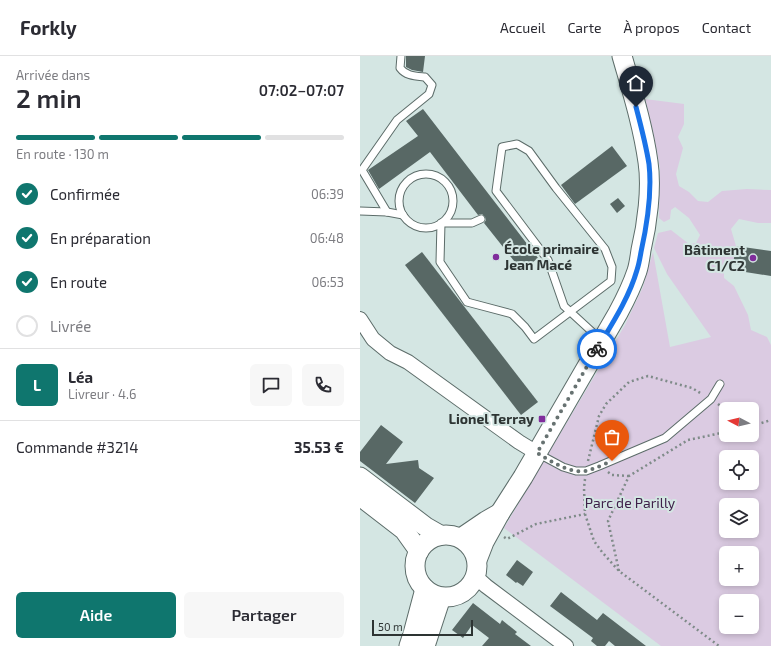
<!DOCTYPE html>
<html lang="fr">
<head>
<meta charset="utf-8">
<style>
	:root { --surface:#fff; --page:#f7f7f7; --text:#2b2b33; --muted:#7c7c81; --line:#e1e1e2; --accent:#0f766e }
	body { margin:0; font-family:"Exo 2",sans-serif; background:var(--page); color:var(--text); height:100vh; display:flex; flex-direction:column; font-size:15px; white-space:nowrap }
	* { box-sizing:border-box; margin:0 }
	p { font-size:13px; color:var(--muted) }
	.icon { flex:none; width:22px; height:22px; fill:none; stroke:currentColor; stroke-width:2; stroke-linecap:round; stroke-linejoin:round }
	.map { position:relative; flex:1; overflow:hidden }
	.drawer { display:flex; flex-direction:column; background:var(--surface); width:360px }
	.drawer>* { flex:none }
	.needle { width:26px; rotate:277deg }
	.buttons { position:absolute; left:359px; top:346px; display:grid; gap:8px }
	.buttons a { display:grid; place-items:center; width:40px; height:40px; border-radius:6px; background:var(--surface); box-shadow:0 2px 6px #0003; font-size:20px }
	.scale { position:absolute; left:12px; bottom:10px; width:101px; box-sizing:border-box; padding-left:4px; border:2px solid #2d3433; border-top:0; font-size:11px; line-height:14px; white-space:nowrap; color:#2d3433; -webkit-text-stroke:3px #d4e6e3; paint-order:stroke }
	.pin { position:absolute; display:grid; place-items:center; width:34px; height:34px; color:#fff; margin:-41px -17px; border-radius:50% 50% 50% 0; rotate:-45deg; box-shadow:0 0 4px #0007 }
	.pin .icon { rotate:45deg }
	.courier { position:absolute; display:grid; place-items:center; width:40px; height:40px; margin:-20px; border:3px solid #1a73e8; border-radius:50%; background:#fff; color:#222; box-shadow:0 1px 5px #0007 }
	.head em { font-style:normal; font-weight:600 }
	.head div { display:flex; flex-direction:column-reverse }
	.head { display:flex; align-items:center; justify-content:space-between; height:68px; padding:0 16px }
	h1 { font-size:26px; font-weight:600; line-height:30px }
	.bar { display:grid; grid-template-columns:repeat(4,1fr); gap:6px 4px; align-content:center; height:48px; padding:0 16px }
	.bar i { height:5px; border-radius:3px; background:var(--line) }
	.bar .active { background:var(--accent) }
	.bar p { grid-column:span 4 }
	.line { display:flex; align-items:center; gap:10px; padding:0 16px; border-top:1px solid var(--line) }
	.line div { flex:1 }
	.round { display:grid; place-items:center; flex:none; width:42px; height:42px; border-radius:6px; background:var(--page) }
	ol { padding:0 16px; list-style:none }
	li { display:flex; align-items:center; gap:12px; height:44px }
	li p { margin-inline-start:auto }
	li .icon { padding:4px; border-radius:50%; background:var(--accent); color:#fff; stroke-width:4 }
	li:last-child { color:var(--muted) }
	li i { width:22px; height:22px; border:2px solid var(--line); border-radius:50% }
	.primary-button { display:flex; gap:8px; margin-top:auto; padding:8px 16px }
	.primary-button a { flex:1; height:46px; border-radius:6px; background:var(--accent); color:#fff; font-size:16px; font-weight:600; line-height:46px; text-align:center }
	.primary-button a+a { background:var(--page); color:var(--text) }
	header { display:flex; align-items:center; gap:24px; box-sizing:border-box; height:56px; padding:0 20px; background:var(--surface); border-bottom:1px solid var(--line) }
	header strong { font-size:19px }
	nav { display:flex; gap:22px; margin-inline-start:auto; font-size:14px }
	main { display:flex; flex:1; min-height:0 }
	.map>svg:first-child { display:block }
	.green { fill:#dbcbe2; fill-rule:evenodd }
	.building { fill:#586865 }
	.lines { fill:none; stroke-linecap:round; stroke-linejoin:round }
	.lane-casing { stroke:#5c6c69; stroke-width:9 }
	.street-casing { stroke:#5c6c69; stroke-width:16 }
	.secondary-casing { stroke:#5c6c69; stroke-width:21 }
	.path { stroke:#7f8b89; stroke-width:2.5; stroke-dasharray:2 3; stroke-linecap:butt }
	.lane { stroke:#fff; stroke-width:7 }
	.street { stroke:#fff; stroke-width:14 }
	.secondary { stroke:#fff; stroke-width:19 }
	.done { stroke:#677271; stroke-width:4; stroke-dasharray:0 7.2 }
	.route { stroke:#1a73e8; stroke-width:5 }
	.poi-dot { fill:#802d9c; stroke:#d4e6e3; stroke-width:1.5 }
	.labels { text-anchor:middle; stroke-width:4; stroke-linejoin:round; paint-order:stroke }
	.poi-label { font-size:14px; font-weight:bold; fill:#2d3433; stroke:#d4e6e3; text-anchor:end }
	.park-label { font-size:14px; fill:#3f214a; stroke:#d4e6e3 }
</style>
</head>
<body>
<header>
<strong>Forkly</strong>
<nav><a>Accueil</a><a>Carte</a><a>À propos</a><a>Contact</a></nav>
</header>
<main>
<section class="drawer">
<div class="head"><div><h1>2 min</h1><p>Arrivée dans</p></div><em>07:02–07:07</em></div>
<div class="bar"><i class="active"></i><i class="active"></i><i class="active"></i><i></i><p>En route · 130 m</p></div>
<ol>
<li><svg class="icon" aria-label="check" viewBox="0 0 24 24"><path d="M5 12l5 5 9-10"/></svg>Confirmée<p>06:39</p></li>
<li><svg class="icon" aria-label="check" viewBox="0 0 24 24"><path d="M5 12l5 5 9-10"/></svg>En préparation<p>06:48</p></li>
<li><svg class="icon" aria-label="check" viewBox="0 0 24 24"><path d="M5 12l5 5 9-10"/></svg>En route<p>06:53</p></li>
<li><i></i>Livrée</li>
</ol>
<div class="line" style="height:72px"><b class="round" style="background:var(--accent);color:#fff">L</b><div><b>Léa</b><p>Livreur · 4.6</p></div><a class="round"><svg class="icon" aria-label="chat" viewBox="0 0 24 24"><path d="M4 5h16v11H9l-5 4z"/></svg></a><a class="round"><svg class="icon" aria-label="phone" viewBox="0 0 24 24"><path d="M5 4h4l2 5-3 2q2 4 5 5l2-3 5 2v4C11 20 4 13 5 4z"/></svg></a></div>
<div class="line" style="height:52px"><div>Commande #3214</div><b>35.53 €</b></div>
<div class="primary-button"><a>Aide</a><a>Partager</a></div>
</section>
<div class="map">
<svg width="411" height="590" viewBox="0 0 411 590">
	<rect width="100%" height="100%" fill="#d4e6e3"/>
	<!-- green -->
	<path class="green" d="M285,43L324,48V68L318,81L323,92L316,118L319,130L329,136L338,145L348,146L362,135L387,133L411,134V167H398L379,163L371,173L376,190L373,208L364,210V222L374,230L388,259L391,274L407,281L411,289V590H301L144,472L265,269L283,231L293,196L310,291L351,281L307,218L294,192L298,177L311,174L329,188L336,187L340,179L329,162L315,151L311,154L310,163L304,166L299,162L300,112L293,75ZM366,353H392V379H366ZM366,401H392V427H366ZM366,449H392V475H366ZM366,497H392V523H366ZM366,545H392V571H366Z"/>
	<!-- building -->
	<g class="building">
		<path d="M46,0H65L63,16L52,14L46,11Z"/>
		<path d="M63,53L178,202L162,215L124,167L126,164L125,161L122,158L118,159L70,96L19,133L8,114L58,80L46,65Z"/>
		<path d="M252,90L267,110L215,148L201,129Z"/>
		<path d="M258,142L265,150L257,157L250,148Z"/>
		<path d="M376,190L411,195V220L379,215L380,209L373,208Z"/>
		<path d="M62,196L178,346L161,359L45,209Z"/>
		<path d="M21,369L43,386L26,408L58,404L59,412L74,422L55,447L0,405V396Z"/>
		<path d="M157,504L173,516L163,530L157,526L156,527L146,519Z"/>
		<path d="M201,536L237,564L243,557L286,590H255L249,585L245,590H237L231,585L233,582L190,550Z"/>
		<path d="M113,547L140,568L142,564L157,576L155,578L171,590H122L129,582L112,569L103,582L92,574Z"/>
	</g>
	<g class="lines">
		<defs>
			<g id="lane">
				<circle cx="66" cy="145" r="27"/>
				<path d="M0,155L27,156L43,159"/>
				<path d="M27,156L2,114L37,64L69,38L72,29L65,21C55,20 46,20 40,12L41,0"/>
				<path d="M121,163L112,167H81L80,206L107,246L152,258L165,271L174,283L251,225L252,211L245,193L196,132L169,95L157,88L142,91L136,135L188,204L204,250L242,285"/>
				<path d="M177,397L203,411L216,415H226L239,410L305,382L351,343L360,328"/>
			</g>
			<g id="street">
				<path d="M0,263L13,283L30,297L48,306L159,386L177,397"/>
				<path d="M116,521L126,530L206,590"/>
			</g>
			<g id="secondary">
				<path d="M0,421L66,471L80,479"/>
				<path d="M0,440L44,474L59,495"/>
				<circle cx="86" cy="510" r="31"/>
				<path d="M101,482L126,465L140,457"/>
				<path d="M117,504L124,486L140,457L163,421L258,257C265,244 272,230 277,215C279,209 280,201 281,194C287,169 292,132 288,106C283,70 272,35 262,0"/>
				<path d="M49,590L53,578L65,533"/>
				<path d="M65,590L81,541"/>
			</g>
		</defs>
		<!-- lane casing -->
		<use href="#lane" class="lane-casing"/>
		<!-- street casing -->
		<use href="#street" class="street-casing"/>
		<!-- secondary casing -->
		<use href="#secondary" class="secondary-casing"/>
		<!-- path -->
		<g class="path">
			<path d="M358,348L366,354"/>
			<path d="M392,370L411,364"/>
			<path d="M228,405L239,360L246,348L269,326L288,320L332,332L342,338"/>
			<path d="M248,416L252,419L269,420"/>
			<path d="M225,423L224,432L225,458L234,485L242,496L259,515L359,590"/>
			<path d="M144,481L147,483L176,468L225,458"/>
			<path d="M259,515L248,465L269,420L328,384L366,376"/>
		</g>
		<!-- lane -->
		<use href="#lane" class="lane"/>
		<!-- street -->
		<use href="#street" class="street"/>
		<!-- secondary -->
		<use href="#secondary" class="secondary"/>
	</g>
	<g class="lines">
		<!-- done -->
		<path class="done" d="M237,293L177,397C191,405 210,418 226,415C235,413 244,408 252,405"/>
		<!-- route -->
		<path class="route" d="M237,293C252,268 269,242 277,214C279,208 280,202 281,196C287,169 292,135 289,108C286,89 281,70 276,51"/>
	</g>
	<!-- markers -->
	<g class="poi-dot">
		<circle cx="136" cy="201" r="4"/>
		<circle cx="393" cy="202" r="4"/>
		<rect x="178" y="359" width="8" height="8" rx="2"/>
	</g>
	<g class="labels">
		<!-- poi labels -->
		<g class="poi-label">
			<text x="144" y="198" text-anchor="start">École primaire<tspan x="144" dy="16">Jean Macé</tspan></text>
			<text x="385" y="199">Bâtiment<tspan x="385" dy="16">C1/C2</tspan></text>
			<text x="174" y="368">Lionel Terray</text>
		</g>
		<!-- park labels -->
		<g class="park-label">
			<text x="270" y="452">Parc de Parilly</text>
		</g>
	</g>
</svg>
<div class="buttons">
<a><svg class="needle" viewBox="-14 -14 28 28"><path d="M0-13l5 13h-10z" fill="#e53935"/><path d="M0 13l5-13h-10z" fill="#7c7c81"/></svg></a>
<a><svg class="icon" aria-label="locate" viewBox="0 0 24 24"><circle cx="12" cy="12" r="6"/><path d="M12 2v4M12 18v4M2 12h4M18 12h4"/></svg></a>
<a><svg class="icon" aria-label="layers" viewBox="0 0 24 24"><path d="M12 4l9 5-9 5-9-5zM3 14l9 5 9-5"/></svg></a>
<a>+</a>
<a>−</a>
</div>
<div class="scale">50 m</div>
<div class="pin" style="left:252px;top:405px;background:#ea580c"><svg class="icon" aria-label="bag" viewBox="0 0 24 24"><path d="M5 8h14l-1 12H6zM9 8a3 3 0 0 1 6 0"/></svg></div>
<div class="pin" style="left:276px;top:51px;background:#1f2937"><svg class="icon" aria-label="home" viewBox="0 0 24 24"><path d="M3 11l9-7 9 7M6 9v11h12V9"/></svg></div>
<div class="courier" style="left:237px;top:293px"><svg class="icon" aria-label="bike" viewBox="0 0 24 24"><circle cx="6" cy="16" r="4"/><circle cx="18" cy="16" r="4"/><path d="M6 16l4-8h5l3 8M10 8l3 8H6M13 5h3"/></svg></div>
</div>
</main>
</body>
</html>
